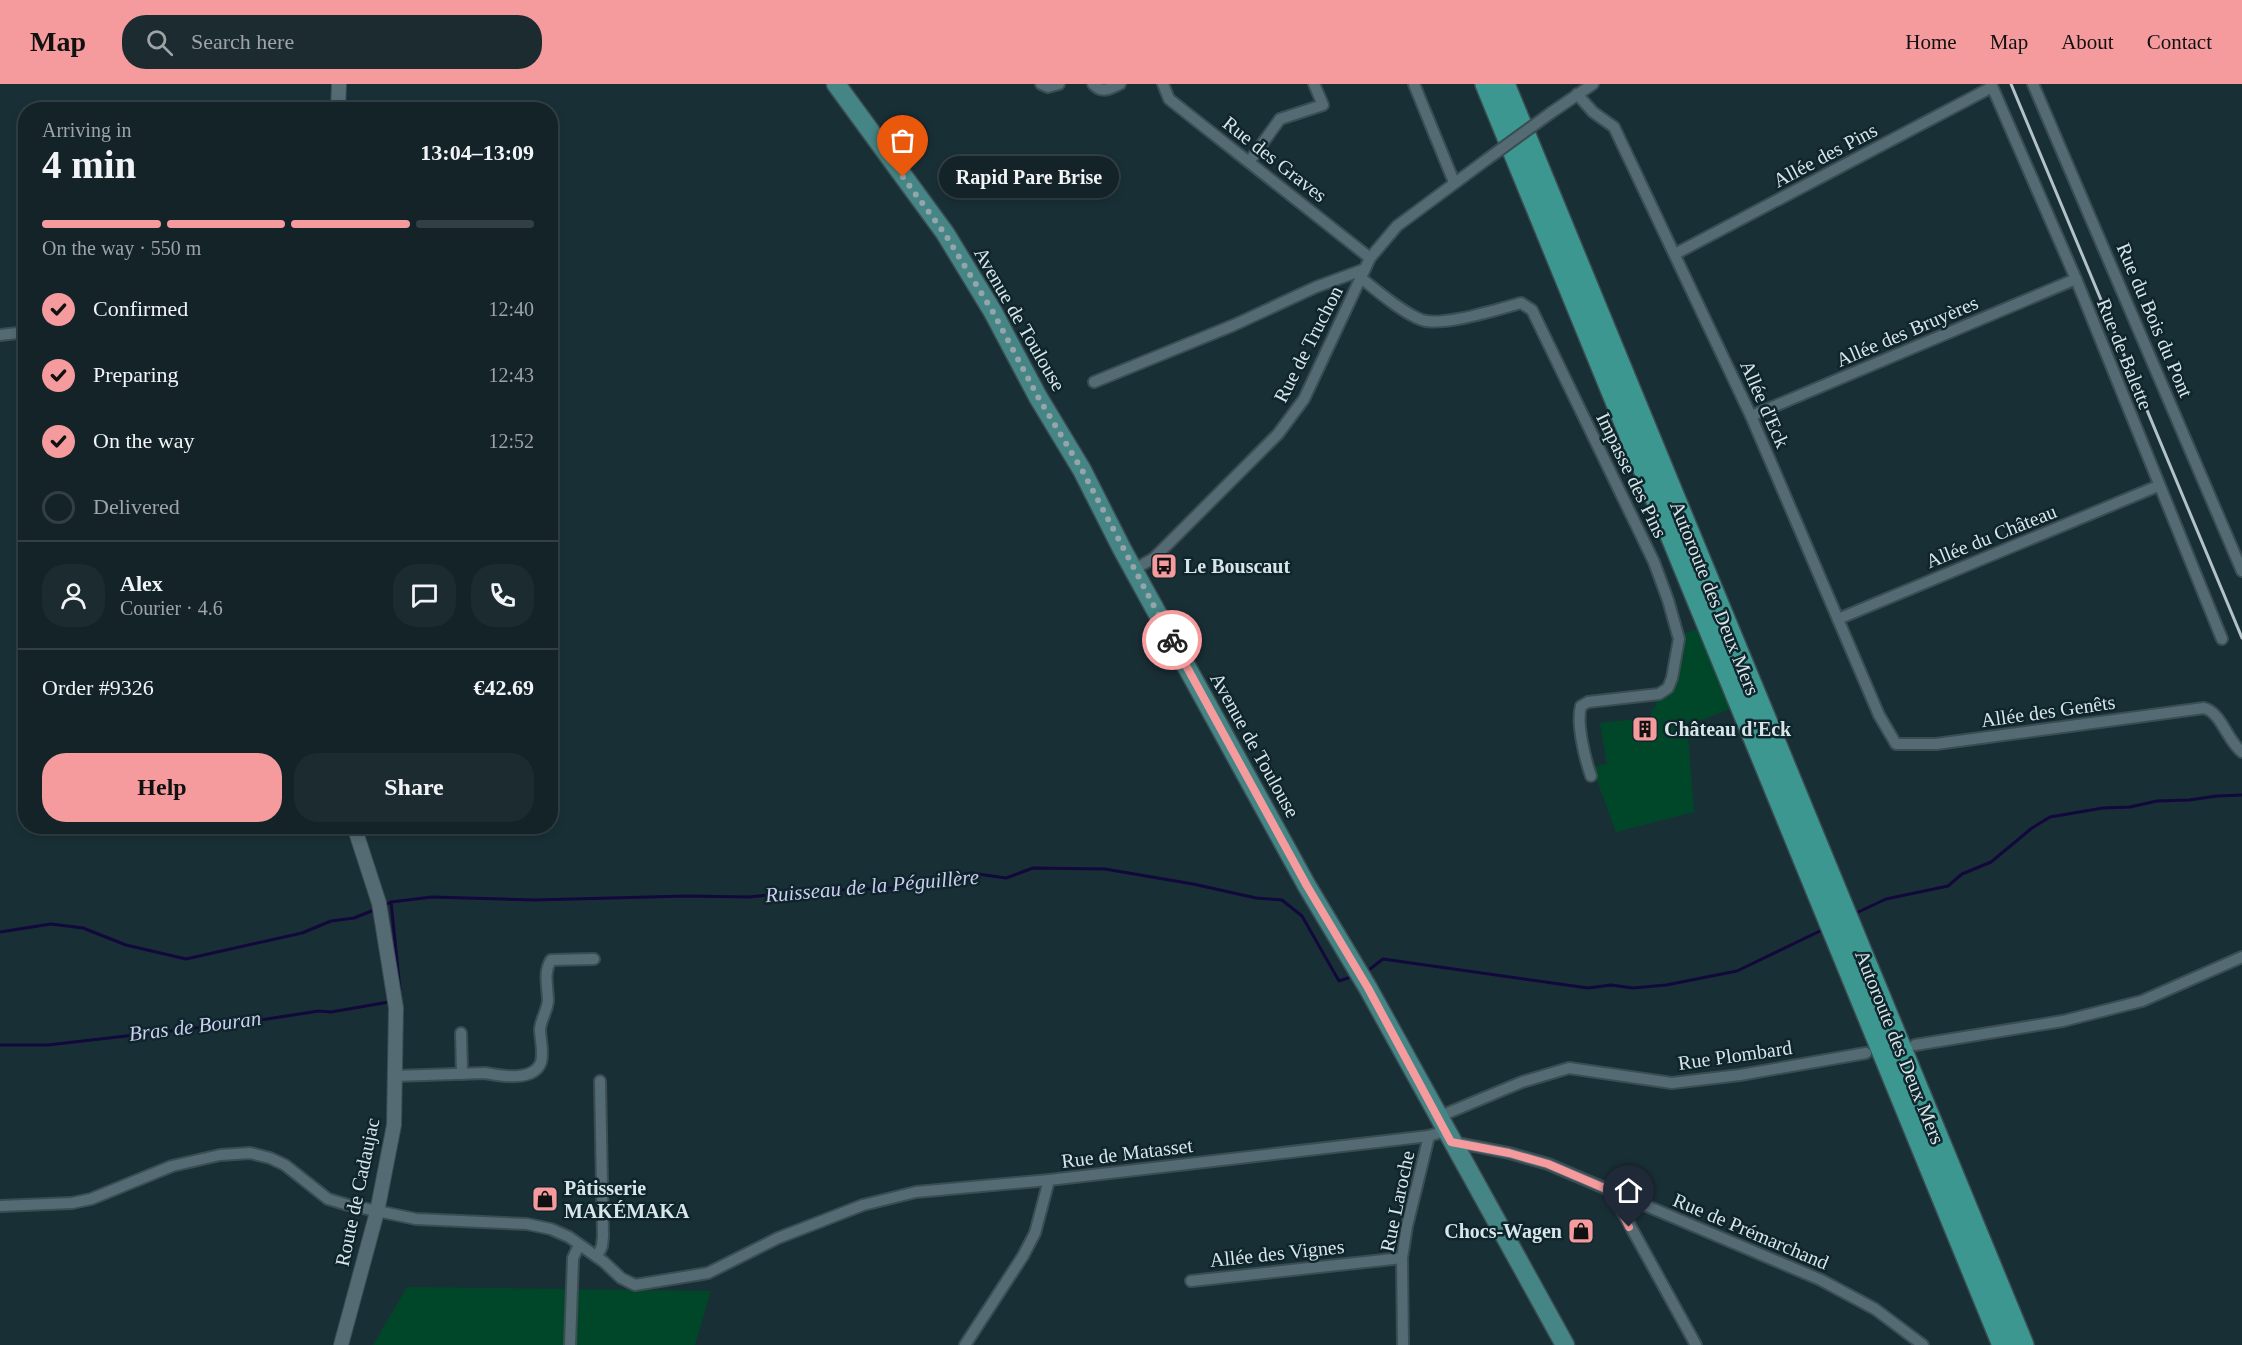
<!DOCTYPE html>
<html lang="en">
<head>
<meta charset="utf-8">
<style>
	:root { --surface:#132328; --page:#1c2b30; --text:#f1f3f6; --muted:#9da4a8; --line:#324045; --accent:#f59b9d }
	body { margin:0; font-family:Georgia,serif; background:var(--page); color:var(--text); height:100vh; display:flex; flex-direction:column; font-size:22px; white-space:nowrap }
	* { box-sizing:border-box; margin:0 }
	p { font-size:20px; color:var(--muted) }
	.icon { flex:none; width:33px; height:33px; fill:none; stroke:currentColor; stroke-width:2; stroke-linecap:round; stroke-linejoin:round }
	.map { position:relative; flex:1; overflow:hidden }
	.side { position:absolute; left:18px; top:18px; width:540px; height:732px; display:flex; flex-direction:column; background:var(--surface); border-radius:24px; box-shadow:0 3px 9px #0003,0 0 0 2px var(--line) }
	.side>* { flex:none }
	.pin { position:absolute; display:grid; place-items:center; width:51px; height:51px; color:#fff; margin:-62px -26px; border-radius:50% 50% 50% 0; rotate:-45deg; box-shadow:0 0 6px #0007 }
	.pin .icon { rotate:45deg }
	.courier { position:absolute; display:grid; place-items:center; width:60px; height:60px; margin:-30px; border:4px solid #f59b9d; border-radius:50%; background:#fff; color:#222; box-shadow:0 2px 8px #0007 }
	.bubble { position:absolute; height:42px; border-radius:21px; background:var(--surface); box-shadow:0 3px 9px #0003,0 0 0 2px var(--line); font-size:20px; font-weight:700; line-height:42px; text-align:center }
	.summary em { font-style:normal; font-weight:700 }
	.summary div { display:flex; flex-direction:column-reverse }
	.summary { display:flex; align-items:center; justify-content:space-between; height:102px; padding:0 24px }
	h1 { font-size:39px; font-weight:700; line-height:45px }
	.bar { display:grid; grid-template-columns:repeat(4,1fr); gap:9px 6px; align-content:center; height:72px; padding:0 24px }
	.bar i { height:8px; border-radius:4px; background:var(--line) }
	.bar .selected { background:var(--accent) }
	.bar p { grid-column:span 4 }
	.line { display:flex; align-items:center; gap:15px; padding:0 24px; border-top:2px solid var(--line) }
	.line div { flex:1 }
	.round { display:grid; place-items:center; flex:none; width:63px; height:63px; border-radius:24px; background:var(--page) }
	ol { padding:0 24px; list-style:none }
	li { display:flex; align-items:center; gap:18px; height:66px }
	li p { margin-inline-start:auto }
	li .icon { padding:6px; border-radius:50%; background:var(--accent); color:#111; stroke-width:4 }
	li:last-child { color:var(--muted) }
	li i { width:33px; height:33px; border:3px solid var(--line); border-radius:50% }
	.action { display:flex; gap:12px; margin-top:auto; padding:12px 24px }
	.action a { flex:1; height:69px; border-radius:24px; background:var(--accent); color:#111; font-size:24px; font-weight:700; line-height:69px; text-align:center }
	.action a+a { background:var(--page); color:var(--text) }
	header { display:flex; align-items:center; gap:36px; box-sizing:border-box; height:84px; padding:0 30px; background:var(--accent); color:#111 }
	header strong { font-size:28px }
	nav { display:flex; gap:33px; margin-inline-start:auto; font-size:21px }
	.search { width:420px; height:54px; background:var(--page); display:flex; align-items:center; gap:15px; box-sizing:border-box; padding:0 21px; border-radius:24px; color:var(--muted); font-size:22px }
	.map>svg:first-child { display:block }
	.green { fill:#00472a }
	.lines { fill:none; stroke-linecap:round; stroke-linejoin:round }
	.stream { stroke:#13083b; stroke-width:3 }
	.minor-casing { stroke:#3a4d52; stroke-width:14 }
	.tertiary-casing { stroke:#3a4d52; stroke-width:16 }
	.primary-casing { stroke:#3a4d52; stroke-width:21 }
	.motorway-casing { stroke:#3a4d52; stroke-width:24 }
	.minor { stroke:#546b73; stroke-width:10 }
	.tertiary { stroke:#546b73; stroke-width:14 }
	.primary { stroke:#468585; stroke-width:18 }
	.motorway { stroke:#3d9791; stroke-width:21 }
	.rail { stroke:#b3c2c6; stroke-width:3 }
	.minor-bridge-casing { stroke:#3a4d52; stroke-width:14; stroke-linecap:butt }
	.minor-bridge { stroke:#546b73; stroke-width:10 }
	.done { stroke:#95a5aa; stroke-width:6; stroke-dasharray:0 10.8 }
	.route { stroke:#f59b9d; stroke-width:8 }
	.labels { text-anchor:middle; stroke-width:5; stroke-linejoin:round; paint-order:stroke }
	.street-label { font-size:20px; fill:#d8e5e9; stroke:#0f252c }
	.poi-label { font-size:20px; font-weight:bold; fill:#d8e5e9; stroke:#0f252c; text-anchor:start }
	.water-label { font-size:21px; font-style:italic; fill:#cccdf0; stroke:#0f252c }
</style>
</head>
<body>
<header>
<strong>Map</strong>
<div class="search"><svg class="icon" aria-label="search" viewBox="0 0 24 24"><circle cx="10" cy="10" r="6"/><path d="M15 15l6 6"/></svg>Search here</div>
<nav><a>Home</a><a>Map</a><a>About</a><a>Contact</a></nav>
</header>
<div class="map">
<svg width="2242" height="1261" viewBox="0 0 2242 1261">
	<rect width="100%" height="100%" fill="#192f36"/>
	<!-- green -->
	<g class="green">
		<path d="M1699,545L1711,579L1732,624L1705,635L1687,638L1694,728L1616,748L1592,683L1607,680L1600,639L1635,635L1638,658L1653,657L1651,627L1656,622L1657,613L1673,606L1682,550Z"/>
		<path d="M407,1203L711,1207L695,1261H373Z"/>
	</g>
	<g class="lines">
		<!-- stream -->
		<g class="stream">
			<path d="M391,818L400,906"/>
			<path d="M385,821L391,818L432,813L534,816L687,812L749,813L812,807L895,804L971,789L1006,794L1033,784L1105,785L1193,800L1256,814L1282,816L1302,832L1339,897L1348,894"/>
			<path d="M1854,830L1886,815L1948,802L1962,790L1991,778L2032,744L2050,733L2103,724L2130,723L2157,717L2189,716L2217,712L2242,711"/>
			<path d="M0,848L51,840L83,844L126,861L186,875L302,849L331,837L354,834L374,826"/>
			<path d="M1370,885L1383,875L1588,904L1611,901L1633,904L1666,901L1737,887L1820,847"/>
			<path d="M0,961H48L247,938L319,927L331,928L389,918"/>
		</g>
		<defs>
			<g id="minor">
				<path d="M1041,0L1048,3L1059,0"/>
				<path d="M1093,0C1102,10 1109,5 1120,0"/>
				<path d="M1163,0L1169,15L1370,174"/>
				<path d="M1414,0L1454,98"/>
				<path d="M1991,0L2076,195L2222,555"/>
				<path d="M2033,0L2242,487"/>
				<path d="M1577,10L1593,28L1614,43L1751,332L1879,631L1896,660H1936L2204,624C2222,629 2227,657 2242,668"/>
				<path d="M1552,28L1593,0"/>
				<path d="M1249,78L1280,35L1323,21L1314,0"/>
				<path d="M1675,170L1992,3"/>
				<path d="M1361,194C1377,207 1403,229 1422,236C1443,243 1498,225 1521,219L1532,226L1654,478L1668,516L1679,555L1672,594L1668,604L1659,610L1588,618L1581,622C1576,639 1585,675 1591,692"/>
				<path d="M0,251L26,248"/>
				<path d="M1094,298L1234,241L1316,203L1365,185"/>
				<path d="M1751,332L2076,195"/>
				<path d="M1133,486L1154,474L1278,350L1304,315L1370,174L1397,142L1486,76"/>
				<path d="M1838,535L2158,402"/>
				<path d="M461,949L462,990"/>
				<path d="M1915,961L2063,937L2142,917L2242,873"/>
				<path d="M395,992L485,989C501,992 534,998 541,978C544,968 540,955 540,945C541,935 547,927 548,917C548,903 543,889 551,876L594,875"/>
				<path d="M1438,1033L1522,998L1569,984L1672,999L1740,991L1866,969"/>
				<path d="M1453,1058L1509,1069L1548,1080L1821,1196L1875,1225L1923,1261"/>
				<path d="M1611,1107L1696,1261"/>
				<path d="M0,1122L72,1119L91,1115L172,1082L220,1071L250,1069L270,1074L285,1081L328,1115L348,1121L416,1135L527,1140L551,1145L569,1153L604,1178L621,1194L635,1201L708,1189L778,1154L863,1121L916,1108L1049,1096L1429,1052L1445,1047"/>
				<path d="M597,1173L602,1162L603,1152L600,997"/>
				<path d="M1191,1197L1402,1174"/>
				<path d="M570,1261L573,1174L579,1161"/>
				<path d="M965,1261L1023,1172L1035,1149L1049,1096"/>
				<path d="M1403,1261L1402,1174L1407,1142L1429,1052"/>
			</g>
			<g id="tertiary">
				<path d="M338,26L339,0"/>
				<path d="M341,1261L377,1128L394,1041L396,924L379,819L354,742"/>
			</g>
			<path id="primary" d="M836,0L945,149L993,228L1038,313L1082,386L1122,465L1307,802L1368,904L1565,1261"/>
			<g id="motorway">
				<path d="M1486,0L2003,1261"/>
				<path d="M1504,0L2023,1261"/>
			</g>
		</defs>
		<!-- minor casing -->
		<use href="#minor" class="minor-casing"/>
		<!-- tertiary casing -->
		<use href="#tertiary" class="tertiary-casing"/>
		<!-- primary casing -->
		<use href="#primary" class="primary-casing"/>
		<!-- motorway casing -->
		<use href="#motorway" class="motorway-casing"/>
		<!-- minor -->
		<use href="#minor" class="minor"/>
		<!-- tertiary -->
		<use href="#tertiary" class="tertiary"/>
		<!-- primary -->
		<use href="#primary" class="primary"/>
		<!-- motorway -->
		<use href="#motorway" class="motorway"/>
		<!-- rail -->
		<path class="rail" d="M2011,0L2242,554"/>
		<defs>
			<path id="minor-bridge" d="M1486,76L1552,28"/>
		</defs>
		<!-- minor-bridge casing -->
		<use href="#minor-bridge" class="minor-bridge-casing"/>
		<!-- minor-bridge -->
		<use href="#minor-bridge" class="minor-bridge"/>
	</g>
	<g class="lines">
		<!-- done -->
		<path class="done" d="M903,93L945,150L993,228L1038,313L1082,386L1172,556"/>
		<!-- route -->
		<path class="route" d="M1172,556L1307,802L1368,904L1451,1058L1509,1069L1548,1080L1611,1107L1629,1143"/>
	</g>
	<!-- icons -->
	<defs>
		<symbol id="bus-square" viewBox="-11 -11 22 22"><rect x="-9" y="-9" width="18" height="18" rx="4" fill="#f59b9d" stroke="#0f252c"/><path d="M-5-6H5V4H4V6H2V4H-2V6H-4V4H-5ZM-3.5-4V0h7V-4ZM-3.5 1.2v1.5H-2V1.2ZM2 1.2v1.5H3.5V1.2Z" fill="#111"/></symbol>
		<symbol id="building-square" viewBox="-11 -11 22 22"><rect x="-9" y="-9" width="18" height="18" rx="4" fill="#f59b9d" stroke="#0f252c"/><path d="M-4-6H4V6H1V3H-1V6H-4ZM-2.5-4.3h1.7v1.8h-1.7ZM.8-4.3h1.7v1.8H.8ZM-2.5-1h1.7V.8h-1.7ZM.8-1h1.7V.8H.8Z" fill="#111"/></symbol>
		<symbol id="shop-square" viewBox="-11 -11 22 22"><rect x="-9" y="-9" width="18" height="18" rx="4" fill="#f59b9d" stroke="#0f252c"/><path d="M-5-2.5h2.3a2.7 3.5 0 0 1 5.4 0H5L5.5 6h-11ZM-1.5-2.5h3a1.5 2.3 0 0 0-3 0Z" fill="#111"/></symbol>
	</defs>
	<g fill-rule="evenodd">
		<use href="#bus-square" x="1149" y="467" width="30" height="30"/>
		<use href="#building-square" x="1630" y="630" width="30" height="30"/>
		<use href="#shop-square" x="530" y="1100" width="30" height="30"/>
		<use href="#shop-square" x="1566" y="1132" width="30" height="30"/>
	</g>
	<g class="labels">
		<!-- street labels -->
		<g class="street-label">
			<text transform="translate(1825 71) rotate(-28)" y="7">Allée des Pins</text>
			<text transform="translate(1275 75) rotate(38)" y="7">Rue des Graves</text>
			<text transform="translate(1020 235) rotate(60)" y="7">Avenue de Toulouse</text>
			<text transform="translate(2155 236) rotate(67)" y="7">Rue du Bois du Pont</text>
			<text transform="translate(1907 247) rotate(-23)" y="7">Allée des Bruyères</text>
			<text transform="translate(1308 260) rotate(-63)" y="7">Rue de Truchon</text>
			<text transform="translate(2125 270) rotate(68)" y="7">Rue de Balette</text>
			<text transform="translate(1765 320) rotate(66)" y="7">Allée d'Eck</text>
			<text transform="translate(1632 391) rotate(64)" y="7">Impasse des Pins</text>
			<text transform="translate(1991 452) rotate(-22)" y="7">Allée du Château</text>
			<text transform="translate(1715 514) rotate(68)" y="7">Autoroute des Deux Mers</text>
			<text transform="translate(2048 627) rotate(-8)" y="7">Allée des Genêts</text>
			<text transform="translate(1255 661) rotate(61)" y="7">Avenue de Toulouse</text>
			<text transform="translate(1900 963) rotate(68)" y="7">Autoroute des Deux Mers</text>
			<text transform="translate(1735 971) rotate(-8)" y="7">Rue Plombard</text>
			<text transform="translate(1127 1069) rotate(-7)" y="7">Rue de Matasset</text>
			<text transform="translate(357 1108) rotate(-78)" y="7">Route de Cadaujac</text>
			<text transform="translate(1397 1117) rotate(-78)" y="7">Rue Laroche</text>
			<text transform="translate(1751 1147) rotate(23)" y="7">Rue de Prémarchand</text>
			<text transform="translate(1277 1169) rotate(-6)" y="7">Allée des Vignes</text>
		</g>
		<!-- poi labels -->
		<g class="poi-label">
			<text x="1184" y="489">Le Bouscaut</text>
			<text x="1664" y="652">Château d'Eck</text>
			<text x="564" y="1111">Pâtisserie<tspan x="564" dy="23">MAKÉMAKA</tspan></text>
			<text x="1562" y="1154" text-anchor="end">Chocs-Wagen</text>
		</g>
		<!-- water labels -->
		<g class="water-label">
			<text transform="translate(872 802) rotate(-5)" y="7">Ruisseau de la Péguillère</text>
			<text transform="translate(195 942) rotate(-7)" y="7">Bras de Bouran</text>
		</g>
	</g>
</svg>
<div class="pin" style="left:903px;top:93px;background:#ea580c"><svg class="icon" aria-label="bag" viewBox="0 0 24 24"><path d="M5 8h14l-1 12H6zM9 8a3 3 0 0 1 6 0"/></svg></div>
<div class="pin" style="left:1629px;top:1143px;background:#1f2937"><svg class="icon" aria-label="home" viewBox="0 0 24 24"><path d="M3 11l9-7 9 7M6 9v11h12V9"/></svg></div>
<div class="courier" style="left:1172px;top:556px"><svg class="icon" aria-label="bike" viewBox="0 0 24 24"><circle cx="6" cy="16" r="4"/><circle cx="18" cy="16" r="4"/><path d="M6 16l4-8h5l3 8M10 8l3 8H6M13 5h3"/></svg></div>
<div class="bubble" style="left:939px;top:72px;width:180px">Rapid Pare Brise</div>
<section class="side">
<div class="summary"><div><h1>4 min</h1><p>Arriving in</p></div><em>13:04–13:09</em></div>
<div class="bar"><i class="selected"></i><i class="selected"></i><i class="selected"></i><i></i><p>On the way · 550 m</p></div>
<ol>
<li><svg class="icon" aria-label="check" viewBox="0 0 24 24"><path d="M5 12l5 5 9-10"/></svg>Confirmed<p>12:40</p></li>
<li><svg class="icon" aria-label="check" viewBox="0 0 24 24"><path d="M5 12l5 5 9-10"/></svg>Preparing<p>12:43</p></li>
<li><svg class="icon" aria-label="check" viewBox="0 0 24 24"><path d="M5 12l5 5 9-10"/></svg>On the way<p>12:52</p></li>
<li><i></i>Delivered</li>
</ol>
<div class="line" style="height:108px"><a class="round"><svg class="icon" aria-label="person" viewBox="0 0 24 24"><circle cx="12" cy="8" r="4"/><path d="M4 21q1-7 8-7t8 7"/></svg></a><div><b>Alex</b><p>Courier · 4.6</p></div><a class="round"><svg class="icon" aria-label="chat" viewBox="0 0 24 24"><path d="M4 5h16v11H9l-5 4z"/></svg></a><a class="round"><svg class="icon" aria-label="phone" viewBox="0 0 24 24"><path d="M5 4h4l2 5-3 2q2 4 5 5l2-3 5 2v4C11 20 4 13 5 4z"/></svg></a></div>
<div class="line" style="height:78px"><div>Order #9326</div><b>€42.69</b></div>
<div class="action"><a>Help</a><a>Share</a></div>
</section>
</div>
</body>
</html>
